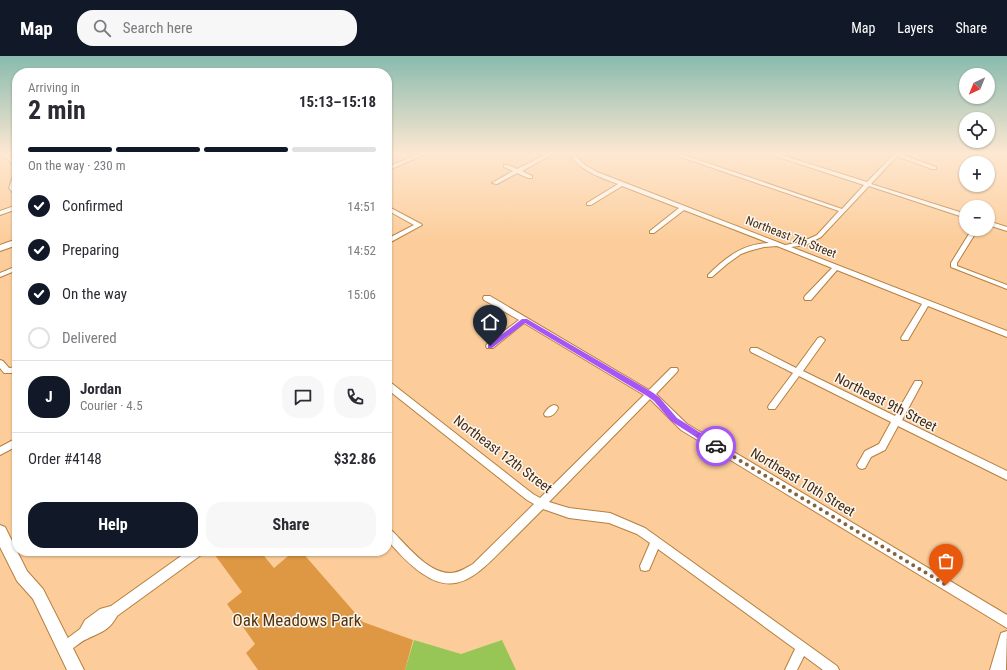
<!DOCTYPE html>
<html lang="en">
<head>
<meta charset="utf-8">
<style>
	:root { --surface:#fff; --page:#f7f7f7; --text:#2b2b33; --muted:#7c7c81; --line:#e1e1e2; --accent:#111827 }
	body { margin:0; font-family:"Roboto Condensed",sans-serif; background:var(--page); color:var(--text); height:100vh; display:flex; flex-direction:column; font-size:15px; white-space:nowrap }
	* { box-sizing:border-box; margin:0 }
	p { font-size:13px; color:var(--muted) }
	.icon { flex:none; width:22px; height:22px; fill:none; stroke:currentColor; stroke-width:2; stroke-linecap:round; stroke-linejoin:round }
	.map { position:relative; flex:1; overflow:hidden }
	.details { position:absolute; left:12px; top:12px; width:380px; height:488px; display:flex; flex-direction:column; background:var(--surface); border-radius:16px; box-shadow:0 1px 3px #0004 }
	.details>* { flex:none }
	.needle { width:26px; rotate:223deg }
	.fabs { position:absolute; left:959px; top:12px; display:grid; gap:8px }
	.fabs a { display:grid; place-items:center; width:36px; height:36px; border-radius:50%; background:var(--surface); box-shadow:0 1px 3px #0004; font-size:20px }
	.pin { position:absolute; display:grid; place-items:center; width:34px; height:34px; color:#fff; margin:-41px -17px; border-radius:50% 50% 50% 0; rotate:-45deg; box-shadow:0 0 4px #0007 }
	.pin .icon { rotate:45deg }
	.courier { position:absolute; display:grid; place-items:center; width:40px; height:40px; margin:-20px; border:3px solid #a855f7; border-radius:50%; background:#fff; color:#222; box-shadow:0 1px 5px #0007 }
	.overview em { font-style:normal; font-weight:700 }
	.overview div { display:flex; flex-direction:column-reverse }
	.overview { display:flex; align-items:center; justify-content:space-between; height:68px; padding:0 16px }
	h1 { font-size:26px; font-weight:700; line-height:30px }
	.bar { display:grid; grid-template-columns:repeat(4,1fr); gap:6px 4px; align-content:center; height:48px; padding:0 16px }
	.bar i { height:5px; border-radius:3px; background:var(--line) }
	.bar .on { background:var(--accent) }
	.bar p { grid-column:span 4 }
	.line { display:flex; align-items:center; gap:10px; padding:0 16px; border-top:1px solid var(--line) }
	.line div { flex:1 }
	.round { display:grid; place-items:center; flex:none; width:42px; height:42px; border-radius:16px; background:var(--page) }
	ol { padding:0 16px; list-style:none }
	li { display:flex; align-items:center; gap:12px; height:44px }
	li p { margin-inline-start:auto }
	li .icon { padding:4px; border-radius:50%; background:var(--accent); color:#fff; stroke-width:4 }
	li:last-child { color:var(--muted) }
	li i { width:22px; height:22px; border:2px solid var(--line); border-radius:50% }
	.action { display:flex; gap:8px; margin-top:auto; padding:8px 16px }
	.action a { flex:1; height:46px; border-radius:16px; background:var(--accent); color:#fff; font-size:16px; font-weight:700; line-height:46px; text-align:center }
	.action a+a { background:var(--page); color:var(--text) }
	header { display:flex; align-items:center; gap:24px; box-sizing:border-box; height:56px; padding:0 20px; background:var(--accent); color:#fff }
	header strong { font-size:19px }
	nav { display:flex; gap:22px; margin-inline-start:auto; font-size:14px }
	.search { width:280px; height:36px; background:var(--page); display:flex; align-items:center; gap:10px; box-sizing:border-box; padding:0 14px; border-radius:16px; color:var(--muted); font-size:15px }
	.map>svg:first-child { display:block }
	.green { fill:#de9844 }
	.water { fill:#98c656 }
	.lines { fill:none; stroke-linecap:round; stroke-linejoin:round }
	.street-casing { stroke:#b67f3e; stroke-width:2 }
	.secondary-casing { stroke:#b67f3e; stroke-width:2 }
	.street { fill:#fff; fill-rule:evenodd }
	.secondary { fill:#fff; fill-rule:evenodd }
	.route { fill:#a855f7 }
	.done { stroke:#836440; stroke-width:4; stroke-dasharray:0 7.2 }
	.labels { text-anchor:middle; stroke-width:3; stroke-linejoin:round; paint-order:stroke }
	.far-street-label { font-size:12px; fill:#422b10; stroke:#fdf6f0 }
	.street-label { font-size:14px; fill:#422b10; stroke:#fdf6f0 }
	.near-park-label { font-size:17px; fill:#55350a; stroke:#fdf6f0 }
</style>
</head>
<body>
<header>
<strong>Map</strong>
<div class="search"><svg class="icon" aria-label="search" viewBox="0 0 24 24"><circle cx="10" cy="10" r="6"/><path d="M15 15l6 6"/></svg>Search here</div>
<nav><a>Map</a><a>Layers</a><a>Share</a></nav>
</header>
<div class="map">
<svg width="1007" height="614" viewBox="0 0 1007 614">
	<rect width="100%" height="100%" fill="#fccd9a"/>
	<!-- green -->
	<path class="green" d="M212,495H260L274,512L294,495H301L363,566L413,584L405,614H258L246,597L255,588L227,548L242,536Z"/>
	<!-- water -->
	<path class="water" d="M414,584L461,598L502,584L516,614H405Z"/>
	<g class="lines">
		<defs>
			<g id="street">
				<path d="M2,98H7L17,107V112Z"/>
				<path d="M419,98H425L387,115V111Z"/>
				<path d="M547,98H553L522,115L532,120V122H528L517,117L497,128L492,127L513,115L504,111V109H508L517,113Z"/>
				<path d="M570,98H574L585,109L597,116L785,189L802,186L817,179L839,155L675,99V98H681L842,153L864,129L772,99V98H778L867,126L894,98H900L936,111V113H932L897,100L871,128L966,158V162L869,130L821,181L806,189L791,191L1007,275V281L928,250L908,284H902L901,282L922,248L837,214L811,244H805L804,242L805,240L832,212L777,190L764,191L749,195L741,198L727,208L712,221H708V219C726,201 743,188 769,187L684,154L654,177H650V175L679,152L622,130L591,149H587V147L618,128C600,121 580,115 570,98Z"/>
				<path d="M17,115V125L15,132L17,135V141L15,140L9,132L14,117Z"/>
				<path d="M17,149V153L0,159V155Z"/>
				<path d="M387,150L421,168L422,169L387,188V183L414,169L387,154Z"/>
				<path d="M988,165L1007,171V175L988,169Z"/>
				<path d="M972,173H978L957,207V210L1007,229V233L951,211V207Z"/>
				<path d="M17,210V214L0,221V217Z"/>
				<path d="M484,240H490L649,334L671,312H677L678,314L677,316L656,338L687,368L1007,559V572L681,374L650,343L549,446L569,452L610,457L645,472L837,610L839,614H823L804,600L797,614H785L795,593L658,493L649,514L645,515L641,514L640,510L650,487L637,478L609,467L569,462L543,453C530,466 517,479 504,492C480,516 457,542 423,518C409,509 398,496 387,484V472L391,474C406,488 427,517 450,517C459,517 466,512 473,508L534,448L527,444L387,333V325L390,326L533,438L540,442L644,339L524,267L493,292H487L486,290L487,288L519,264L484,244L483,242Z"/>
				<path d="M821,281L825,284L803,315L895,360L915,325H921L922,327L902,364L1007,415V424L898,370L885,394L871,401L865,412L862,413L859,412L857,409L865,395L879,388L891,366L799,320L775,353H769L768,351L769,349L793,317L751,296L750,294L751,292H757L796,312L818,282Z"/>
				<path d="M0,304L3,305L9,312L17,311V317H4L0,312Z"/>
				<path d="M554,349L557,350L558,352C556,357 551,362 545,360L544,358C546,354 550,350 554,349Z"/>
				<path d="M17,382V390L0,399V391Z"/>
				<path d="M188,495H202L201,499L117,560C109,575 101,576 87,583C79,586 73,594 65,597L61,595L59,591L61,587L80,573L85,564L100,553L111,550Z"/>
			</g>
			<g id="secondary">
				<path d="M17,183V189L0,195V189Z"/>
				<path d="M0,469L5,471L27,515L43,533L84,614H67L33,543L17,525L0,491Z"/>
				<path d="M1007,575L1006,614H990L1001,577Z"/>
			</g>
		</defs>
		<!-- street casing -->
		<use href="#street" class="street-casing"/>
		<!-- secondary casing -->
		<use href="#secondary" class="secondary-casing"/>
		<!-- street -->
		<use href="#street" class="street"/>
		<!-- secondary -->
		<use href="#secondary" class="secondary"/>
	</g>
	<!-- sky -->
	<linearGradient id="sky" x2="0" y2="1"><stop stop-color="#88bbae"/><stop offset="0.53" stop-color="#fee8d2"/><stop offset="1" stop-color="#fee8d2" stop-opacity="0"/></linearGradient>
	<rect width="1007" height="184" fill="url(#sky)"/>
	<!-- route -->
	<path class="route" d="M522,263H527L652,336L659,341L677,362L718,388V392H713L671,365L654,345L647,340L525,267L492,292H488V289Z"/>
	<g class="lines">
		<!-- done -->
		<path class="done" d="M716,390L946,529"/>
	</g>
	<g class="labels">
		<!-- far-street labels -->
		<g class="far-street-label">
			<text transform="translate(791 181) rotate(21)" y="4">Northeast 7th Street</text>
		</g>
		<!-- street labels -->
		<g class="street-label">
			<text transform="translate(886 346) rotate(27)" y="5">Northeast 9th Street</text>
			<text transform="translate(503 398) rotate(37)" y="5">Northeast 12th Street</text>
			<text transform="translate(803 426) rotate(31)" y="5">Northeast 10th Street</text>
		</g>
		<!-- near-park labels -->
		<g class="near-park-label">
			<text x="297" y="570">Oak Meadows Park</text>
		</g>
	</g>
</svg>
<div class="fabs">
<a><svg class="needle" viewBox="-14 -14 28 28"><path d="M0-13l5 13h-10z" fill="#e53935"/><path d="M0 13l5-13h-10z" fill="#7c7c81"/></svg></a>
<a><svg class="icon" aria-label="locate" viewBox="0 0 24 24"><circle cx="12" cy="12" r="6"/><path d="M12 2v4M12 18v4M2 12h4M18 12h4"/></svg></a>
<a>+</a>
<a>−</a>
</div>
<div class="pin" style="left:946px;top:529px;background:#ea580c"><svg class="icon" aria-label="bag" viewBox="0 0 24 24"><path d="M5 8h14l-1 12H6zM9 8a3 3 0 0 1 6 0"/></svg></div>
<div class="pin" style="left:490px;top:290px;background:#1f2937"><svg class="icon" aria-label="home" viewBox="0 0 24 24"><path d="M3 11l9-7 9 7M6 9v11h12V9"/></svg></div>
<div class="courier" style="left:716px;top:390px"><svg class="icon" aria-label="car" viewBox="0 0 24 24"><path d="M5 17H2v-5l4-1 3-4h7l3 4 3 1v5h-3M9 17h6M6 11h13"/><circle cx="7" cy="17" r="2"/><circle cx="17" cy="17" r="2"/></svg></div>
<section class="details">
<div class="overview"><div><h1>2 min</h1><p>Arriving in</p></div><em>15:13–15:18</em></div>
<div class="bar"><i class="on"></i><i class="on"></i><i class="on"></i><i></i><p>On the way · 230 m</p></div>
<ol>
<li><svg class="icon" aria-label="check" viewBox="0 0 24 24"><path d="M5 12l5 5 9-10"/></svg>Confirmed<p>14:51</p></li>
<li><svg class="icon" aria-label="check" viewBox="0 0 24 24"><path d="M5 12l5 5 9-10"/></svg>Preparing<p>14:52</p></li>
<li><svg class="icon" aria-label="check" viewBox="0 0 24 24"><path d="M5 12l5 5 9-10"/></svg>On the way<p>15:06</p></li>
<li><i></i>Delivered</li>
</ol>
<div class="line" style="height:72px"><b class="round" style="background:var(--accent);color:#fff">J</b><div><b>Jordan</b><p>Courier · 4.5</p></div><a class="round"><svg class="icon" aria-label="chat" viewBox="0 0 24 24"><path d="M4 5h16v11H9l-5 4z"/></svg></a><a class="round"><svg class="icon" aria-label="phone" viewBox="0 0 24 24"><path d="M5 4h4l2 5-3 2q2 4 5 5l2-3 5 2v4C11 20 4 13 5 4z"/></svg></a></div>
<div class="line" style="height:52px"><div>Order #4148</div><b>$32.86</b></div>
<div class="action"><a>Help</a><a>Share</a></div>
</section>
</div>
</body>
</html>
